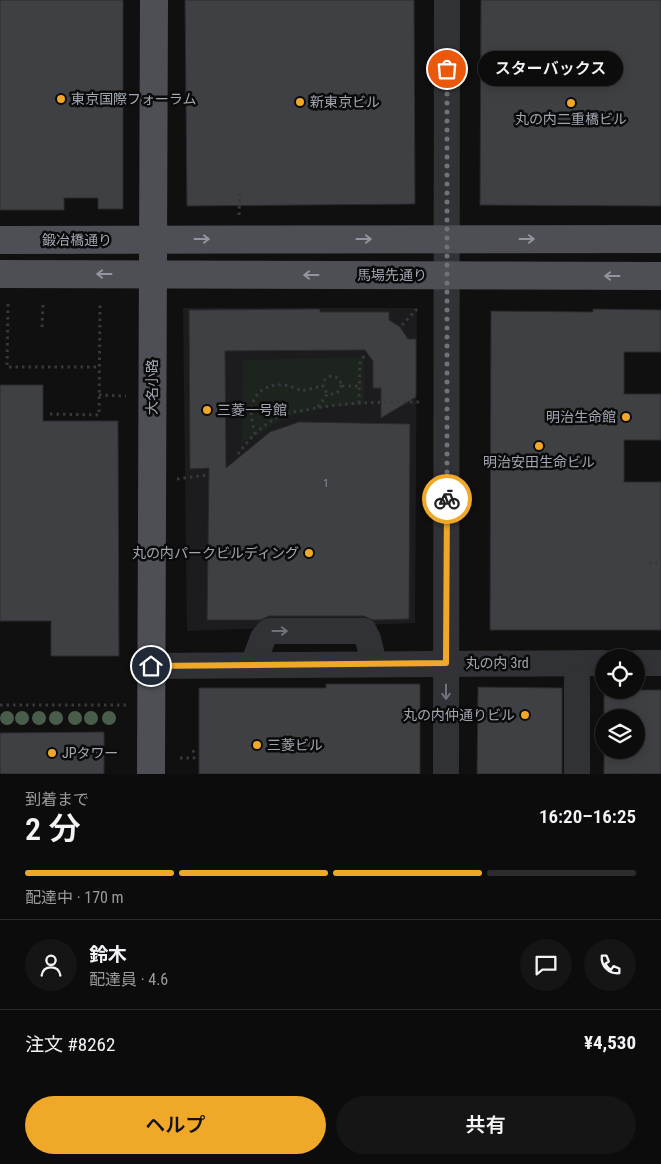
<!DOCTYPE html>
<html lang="ja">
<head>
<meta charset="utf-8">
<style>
	:root { --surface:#0c0c0d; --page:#151516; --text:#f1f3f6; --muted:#9a9b9d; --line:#2c2c2e; --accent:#f0a829 }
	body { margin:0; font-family:"Roboto Condensed","Noto Sans JP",sans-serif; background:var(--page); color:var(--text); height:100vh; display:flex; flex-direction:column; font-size:19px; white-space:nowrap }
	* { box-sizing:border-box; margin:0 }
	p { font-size:16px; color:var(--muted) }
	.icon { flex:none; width:28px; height:28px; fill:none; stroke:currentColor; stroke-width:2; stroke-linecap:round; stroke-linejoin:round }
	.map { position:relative; height:774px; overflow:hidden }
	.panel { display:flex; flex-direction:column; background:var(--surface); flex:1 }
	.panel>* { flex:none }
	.buttons { position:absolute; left:595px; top:649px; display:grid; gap:10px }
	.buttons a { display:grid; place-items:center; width:50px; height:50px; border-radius:50%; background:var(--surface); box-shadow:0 2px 12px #0003,0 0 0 1px var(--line); font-size:25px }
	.pin { position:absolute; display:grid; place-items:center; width:42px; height:42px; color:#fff; margin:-21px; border:2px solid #fff; border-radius:50%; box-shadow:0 1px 5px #0007 }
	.courier { position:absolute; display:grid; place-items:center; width:50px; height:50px; margin:-25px; border:4px solid #f0a829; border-radius:50%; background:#fff; color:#222; box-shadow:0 1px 6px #0007 }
	.bubble { position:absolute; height:35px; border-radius:18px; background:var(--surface); box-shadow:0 2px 12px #0003,0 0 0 1px var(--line); font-size:16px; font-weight:600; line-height:35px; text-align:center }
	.summary em { font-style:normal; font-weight:600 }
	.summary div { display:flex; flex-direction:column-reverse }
	.summary { display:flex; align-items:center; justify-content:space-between; height:85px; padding:0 25px }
	h1 { font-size:32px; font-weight:600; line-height:38px }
	.bar { display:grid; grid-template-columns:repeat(4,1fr); gap:8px 5px; align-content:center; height:60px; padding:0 25px }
	.bar i { height:6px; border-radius:4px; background:var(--line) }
	.bar .selected { background:var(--accent) }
	.bar p { grid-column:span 4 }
	.line { display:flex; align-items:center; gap:12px; padding:0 25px; border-top:1px solid var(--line) }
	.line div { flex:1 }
	.round { display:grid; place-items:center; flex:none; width:52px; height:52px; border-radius:26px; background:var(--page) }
	.button { display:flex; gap:10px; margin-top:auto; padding:10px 25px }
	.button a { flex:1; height:58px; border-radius:30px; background:var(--accent); color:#111; font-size:20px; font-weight:600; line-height:58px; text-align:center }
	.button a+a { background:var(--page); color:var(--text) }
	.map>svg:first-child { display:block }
	.built { fill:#1c1c1e }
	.green { fill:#1c241d }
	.building { fill:#3f4044; stroke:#2a2a2d }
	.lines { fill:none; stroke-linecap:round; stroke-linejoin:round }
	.path { stroke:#37393d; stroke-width:3; stroke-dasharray:2.5 4; stroke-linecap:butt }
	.minor { stroke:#313236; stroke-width:26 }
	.major { stroke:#4d4f55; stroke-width:28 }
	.tree { fill:#495e4a }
	.oneway { stroke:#90959f }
	.oneway2 { stroke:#6f727a }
	.done { stroke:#6e727a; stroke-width:5; stroke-dasharray:0 9 }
	.route { stroke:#f0a829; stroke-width:6 }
	.poi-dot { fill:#f0a829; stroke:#0b0b0c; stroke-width:2 }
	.labels { text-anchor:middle; stroke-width:5; stroke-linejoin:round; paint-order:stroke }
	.number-label { font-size:11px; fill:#888d96 }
	.poi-label { font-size:14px; fill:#a1a7b2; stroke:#0b0b0c; text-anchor:start }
	.street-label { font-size:14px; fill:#a1a7b2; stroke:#0b0b0c }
</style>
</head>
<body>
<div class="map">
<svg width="661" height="774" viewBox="0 0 661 774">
	<rect width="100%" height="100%" fill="#101011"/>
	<!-- built -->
	<path class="built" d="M183,308H417L415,623L187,631Z"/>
	<!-- green -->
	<path class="green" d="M364,357V404L332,406L296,414L275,423L262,433L242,442L243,360Z"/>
	<!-- building -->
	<g class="building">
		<path d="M0,0H123V209H98V198H64V210H0Z"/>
		<path d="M185,0H414L415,204L187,206Z"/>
		<path d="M481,0H661V206L480,205Z"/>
		<path d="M320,309V312H389V320L400,327L408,339H416V397L381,418V388H373V361L365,350L225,351L226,468L270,432L299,422L410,424L409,619L373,620L364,616H269L260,620H207L209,468L190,469L189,310Z"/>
		<path d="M593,309L661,310V352H624V394H661V440H624V482H661V630H490L491,311L593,312Z"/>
		<path d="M0,385H43V421H118L119,656H51V621H0Z"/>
		<path d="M326,684H420V774H199V688H326Z"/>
		<path d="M478,687L562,688V774H477Z"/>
		<path d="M604,690H661V774H604V750H636V718H604Z"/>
		<path d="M104,732V774H0V733Z"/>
	</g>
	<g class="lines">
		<!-- path -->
		<g class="path">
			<path d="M239,215L240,188"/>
			<path d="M8,304L7,367H100"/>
			<path d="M402,325L419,307"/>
			<path d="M42,327L43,304"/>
			<circle cx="332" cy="385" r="9"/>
			<path d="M342,386H359"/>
			<path d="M99,395L126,396"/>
			<path d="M359,403L360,363L365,354"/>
			<path d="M318,407L328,393"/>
			<path d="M50,414L99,415L100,304"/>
			<path d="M255,434C253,425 249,411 253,402C261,382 285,381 301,391L323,386"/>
			<path d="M238,454C249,439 263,424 280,416C288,412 297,411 306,410C344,402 382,402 420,402"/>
			<path d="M177,479L207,475"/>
			<path d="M649,563H661"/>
			<path d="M0,705H127"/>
			<path d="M180,758H194L193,748"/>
		</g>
		<!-- minor -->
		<g class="minor">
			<path d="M636,663H661"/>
			<path d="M253,665L263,638L269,631H364L368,639L374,664"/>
			<path d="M151,666L604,663"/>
			<path d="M446,774L447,0"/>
			<path d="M577,774V680"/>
		</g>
		<!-- major -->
		<g class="major">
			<path d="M0,240L661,239"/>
			<path d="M0,274L661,276"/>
			<path d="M151,774L154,0"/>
		</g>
	</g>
	<!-- trees -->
	<g class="tree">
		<circle cx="7" cy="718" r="7"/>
		<circle cx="22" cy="718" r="7"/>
		<circle cx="39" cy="718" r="7"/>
		<circle cx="56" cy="718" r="7"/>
		<circle cx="75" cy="718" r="7"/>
		<circle cx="91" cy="718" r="7"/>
		<circle cx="109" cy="718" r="7"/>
	</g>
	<!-- one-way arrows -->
	<defs><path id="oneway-shaft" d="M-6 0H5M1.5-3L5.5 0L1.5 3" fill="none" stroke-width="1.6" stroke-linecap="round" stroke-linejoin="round" transform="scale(1.25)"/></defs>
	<g class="oneway">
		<use href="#oneway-shaft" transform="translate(202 239)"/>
		<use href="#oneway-shaft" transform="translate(364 239)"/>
		<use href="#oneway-shaft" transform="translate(527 239)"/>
		<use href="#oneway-shaft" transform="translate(104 274) rotate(-180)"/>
		<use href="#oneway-shaft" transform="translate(311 275) rotate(-180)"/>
		<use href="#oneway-shaft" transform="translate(612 276) rotate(-180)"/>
	</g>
	<g class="oneway2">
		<use href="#oneway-shaft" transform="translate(280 631)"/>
		<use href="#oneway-shaft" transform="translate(446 692) rotate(90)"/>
	</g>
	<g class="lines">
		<!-- done -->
		<path class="done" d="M447,499V69"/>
		<!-- route -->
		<path class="route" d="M151,666L446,663L447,499"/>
	</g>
	<!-- markers -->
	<g class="poi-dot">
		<circle cx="61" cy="99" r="5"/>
		<circle cx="300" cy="102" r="5"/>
		<circle cx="571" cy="103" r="5"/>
		<circle cx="207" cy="410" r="5"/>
		<circle cx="626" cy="417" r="5"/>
		<circle cx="539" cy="446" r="5"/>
		<circle cx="309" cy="553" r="5"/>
		<circle cx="525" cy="715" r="5"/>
		<circle cx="257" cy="745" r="5"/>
		<circle cx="52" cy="753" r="5"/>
	</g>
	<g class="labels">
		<!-- number labels -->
		<g class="number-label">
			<text x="326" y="487">1</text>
		</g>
		<!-- poi labels -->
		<g class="poi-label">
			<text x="71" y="104">東京国際フォーラム</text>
			<text x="310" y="107">新東京ビル</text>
			<text x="571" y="124" text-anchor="middle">丸の内二重橋ビル</text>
			<text x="217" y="415">三菱一号館</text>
			<text x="616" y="422" text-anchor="end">明治生命館</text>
			<text x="539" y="467" text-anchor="middle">明治安田生命ビル</text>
			<text x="299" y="558" text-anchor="end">丸の内パークビルディング</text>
			<text x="515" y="720" text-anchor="end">丸の内仲通りビル</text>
			<text x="267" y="750">三菱ビル</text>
			<text x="62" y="758">JPタワー</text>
		</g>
		<!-- street labels -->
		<g class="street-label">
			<text x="77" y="245">鍛冶橋通り</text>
			<text x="392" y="280">馬場先通り</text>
			<text transform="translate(152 387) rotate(-90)" y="5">大名小路</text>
			<text x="497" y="668">丸の内 3rd</text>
		</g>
	</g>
</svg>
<div class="buttons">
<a><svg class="icon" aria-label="locate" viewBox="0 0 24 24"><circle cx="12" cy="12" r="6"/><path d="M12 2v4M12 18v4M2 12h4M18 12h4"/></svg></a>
<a><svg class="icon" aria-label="layers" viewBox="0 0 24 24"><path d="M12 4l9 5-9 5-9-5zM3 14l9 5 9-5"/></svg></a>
</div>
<div class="pin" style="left:447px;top:69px;background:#ea580c"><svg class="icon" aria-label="bag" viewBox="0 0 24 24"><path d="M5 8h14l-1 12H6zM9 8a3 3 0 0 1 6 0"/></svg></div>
<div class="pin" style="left:151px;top:666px;background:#1f2937"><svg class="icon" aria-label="home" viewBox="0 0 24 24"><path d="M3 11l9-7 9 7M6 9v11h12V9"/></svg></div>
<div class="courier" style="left:447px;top:499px"><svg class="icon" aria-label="bike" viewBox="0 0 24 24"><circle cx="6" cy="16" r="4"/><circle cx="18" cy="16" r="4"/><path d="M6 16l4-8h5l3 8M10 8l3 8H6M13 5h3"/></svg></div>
<div class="bubble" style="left:478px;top:51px;width:145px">スターバックス</div>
</div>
<section class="panel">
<div class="summary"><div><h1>2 分</h1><p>到着まで</p></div><em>16:20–16:25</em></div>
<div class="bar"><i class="selected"></i><i class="selected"></i><i class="selected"></i><i></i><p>配達中 · 170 m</p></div>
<div class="line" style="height:90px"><a class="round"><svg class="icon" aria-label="person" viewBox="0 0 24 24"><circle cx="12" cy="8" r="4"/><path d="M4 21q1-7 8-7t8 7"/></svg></a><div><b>鈴木</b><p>配達員 · 4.6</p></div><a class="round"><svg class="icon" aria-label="chat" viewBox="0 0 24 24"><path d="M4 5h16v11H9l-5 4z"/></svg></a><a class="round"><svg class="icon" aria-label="phone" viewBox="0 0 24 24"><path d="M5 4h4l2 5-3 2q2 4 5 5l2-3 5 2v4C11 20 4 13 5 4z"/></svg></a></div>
<div class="line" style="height:65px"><div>注文 #8262</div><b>¥4,530</b></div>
<div class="button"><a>ヘルプ</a><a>共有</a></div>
</section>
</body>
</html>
